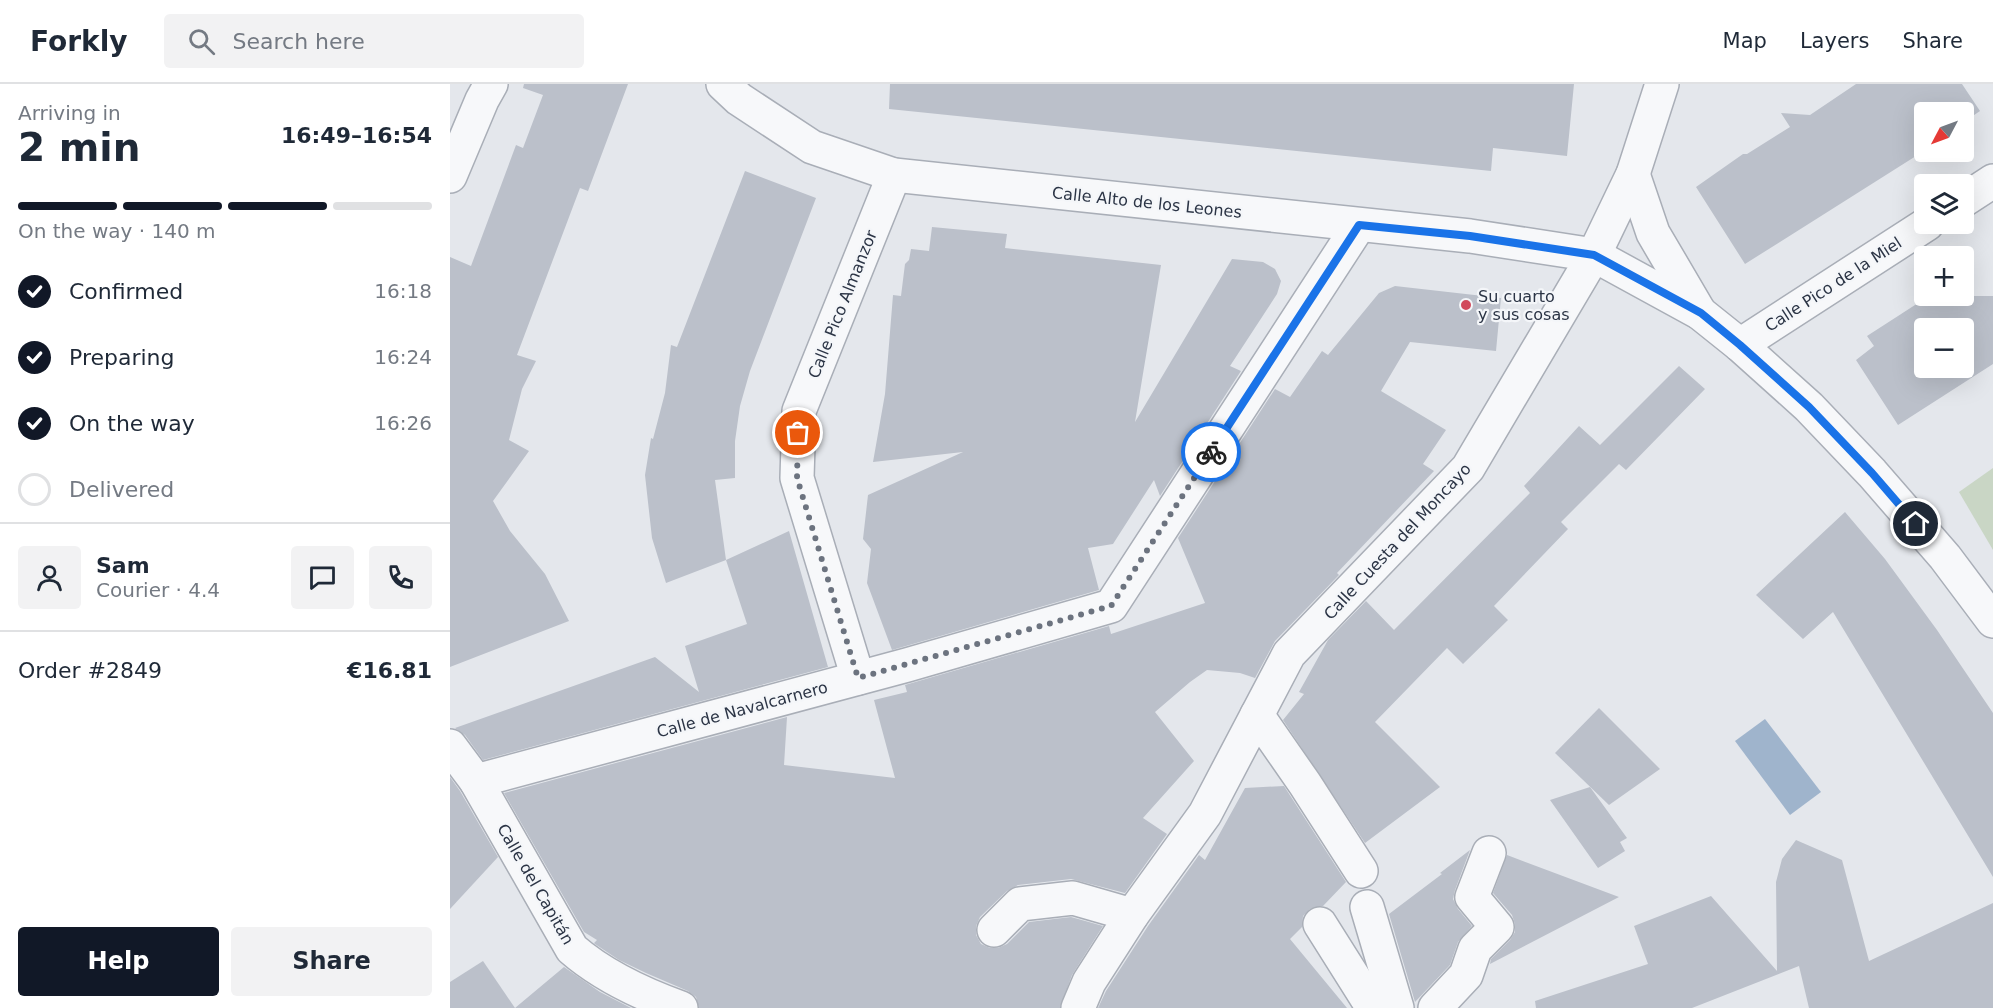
<!DOCTYPE html>
<html lang="en">
<head>
<meta charset="utf-8">
<style>
	:root { --surface:#fff; --page:#f2f2f3; --text:#1f2937; --muted:#747a83; --line:#e0e1e3; --accent:#111827 }
	body { margin:0; font-family:"DejaVu Sans",sans-serif; background:var(--page); color:var(--text); height:100vh; display:flex; flex-direction:column; font-size:22px; white-space:nowrap }
	* { box-sizing:border-box; margin:0 }
	p { font-size:20px; color:var(--muted) }
	.icon { flex:none; width:33px; height:33px; fill:none; stroke:currentColor; stroke-width:2; stroke-linecap:round; stroke-linejoin:round }
	.map { position:relative; flex:1; overflow:hidden }
	.panel { display:flex; flex-direction:column; background:var(--surface); width:450px }
	.panel>* { flex:none }
	.needle { width:39px; rotate:229deg }
	.tools { position:absolute; left:1464px; top:18px; display:grid; gap:12px }
	.tools a { display:grid; place-items:center; width:60px; height:60px; border-radius:6px; background:var(--surface); box-shadow:0 6px 24px #0002; font-size:30px }
	.pin { position:absolute; display:grid; place-items:center; width:51px; height:51px; color:#fff; margin:-26px; border:3px solid #fff; border-radius:50%; box-shadow:0 2px 6px #0007 }
	.courier { position:absolute; display:grid; place-items:center; width:60px; height:60px; margin:-30px; border:4px solid #1a73e8; border-radius:50%; background:#fff; color:#222; box-shadow:0 2px 8px #0007 }
	.head em { font-style:normal; font-weight:700 }
	.head div { display:flex; flex-direction:column-reverse }
	.head { display:flex; align-items:center; justify-content:space-between; height:102px; padding:0 18px }
	h1 { font-size:39px; font-weight:700; line-height:45px }
	.bar { display:grid; grid-template-columns:repeat(4,1fr); gap:9px 6px; align-content:center; height:72px; padding:0 18px }
	.bar i { height:8px; border-radius:4px; background:var(--line) }
	.bar .on { background:var(--accent) }
	.bar p { grid-column:span 4 }
	.line { display:flex; align-items:center; gap:15px; padding:0 18px; border-top:2px solid var(--line) }
	.line div { flex:1 }
	.round { display:grid; place-items:center; flex:none; width:63px; height:63px; border-radius:6px; background:var(--page) }
	ol { padding:0 18px; list-style:none }
	li { display:flex; align-items:center; gap:18px; height:66px }
	li p { margin-inline-start:auto }
	li .icon { padding:6px; border-radius:50%; background:var(--accent); color:#fff; stroke-width:4 }
	li:last-child { color:var(--muted) }
	li i { width:33px; height:33px; border:3px solid var(--line); border-radius:50% }
	.button { display:flex; gap:12px; margin-top:auto; padding:12px 18px }
	.button a { flex:1; height:69px; border-radius:6px; background:var(--accent); color:#fff; font-size:24px; font-weight:700; line-height:69px; text-align:center }
	.button a+a { background:var(--page); color:var(--text) }
	header { display:flex; align-items:center; gap:36px; box-sizing:border-box; height:84px; padding:0 30px; background:var(--surface); border-bottom:2px solid var(--line) }
	header strong { font-size:28px }
	nav { display:flex; gap:33px; margin-inline-start:auto; font-size:21px }
	.search { width:420px; height:54px; background:var(--page); display:flex; align-items:center; gap:15px; box-sizing:border-box; padding:0 21px; border-radius:6px; color:var(--muted); font-size:22px }
	main { display:flex; flex:1; min-height:0 }
	.map>svg:first-child { display:block }
	.green { fill:#c9d6c5 }
	.water { fill:#9fb4cc }
	.building { fill:#bbc0ca; fill-rule:evenodd }
	.lines { fill:none; stroke-linecap:round; stroke-linejoin:round }
	.minor-casing { stroke:#a9aeb7; stroke-width:36 }
	.minor { stroke:#f7f8fa; stroke-width:33 }
	.done { stroke:#6c737f; stroke-width:6; stroke-dasharray:0 10.8 }
	.route { stroke:#1a73e8; stroke-width:8 }
	.poi-dot { fill:#d1495b; stroke:#f4f6f9; stroke-width:2 }
	.labels { text-anchor:middle; stroke-width:4.5; stroke-linejoin:round; paint-order:stroke }
	.street-label { font-size:16px; fill:#2b3445; stroke:#f4f6f9 }
	.poi-label { font-size:16px; fill:#2b3445; stroke:#f4f6f9; text-anchor:start }
</style>
</head>
<body>
<header>
<strong>Forkly</strong>
<div class="search"><svg class="icon" aria-label="search" viewBox="0 0 24 24"><circle cx="10" cy="10" r="6"/><path d="M15 15l6 6"/></svg>Search here</div>
<nav><a>Map</a><a>Layers</a><a>Share</a></nav>
</header>
<main>
<section class="panel">
<div class="head"><div><h1>2 min</h1><p>Arriving in</p></div><em>16:49–16:54</em></div>
<div class="bar"><i class="on"></i><i class="on"></i><i class="on"></i><i></i><p>On the way · 140 m</p></div>
<ol>
<li><svg class="icon" aria-label="check" viewBox="0 0 24 24"><path d="M5 12l5 5 9-10"/></svg>Confirmed<p>16:18</p></li>
<li><svg class="icon" aria-label="check" viewBox="0 0 24 24"><path d="M5 12l5 5 9-10"/></svg>Preparing<p>16:24</p></li>
<li><svg class="icon" aria-label="check" viewBox="0 0 24 24"><path d="M5 12l5 5 9-10"/></svg>On the way<p>16:26</p></li>
<li><i></i>Delivered</li>
</ol>
<div class="line" style="height:108px"><a class="round"><svg class="icon" aria-label="person" viewBox="0 0 24 24"><circle cx="12" cy="8" r="4"/><path d="M4 21q1-7 8-7t8 7"/></svg></a><div><b>Sam</b><p>Courier · 4.4</p></div><a class="round"><svg class="icon" aria-label="chat" viewBox="0 0 24 24"><path d="M4 5h16v11H9l-5 4z"/></svg></a><a class="round"><svg class="icon" aria-label="phone" viewBox="0 0 24 24"><path d="M5 4h4l2 5-3 2q2 4 5 5l2-3 5 2v4C11 20 4 13 5 4z"/></svg></a></div>
<div class="line" style="height:78px"><div>Order #2849</div><b>€16.81</b></div>
<div class="button"><a>Help</a><a>Share</a></div>
</section>
<div class="map">
<svg width="1543" height="924" viewBox="0 0 1543 924">
	<rect width="100%" height="100%" fill="#e4e7ec"/>
	<!-- green -->
	<path class="green" d="M1543,384V466L1509,408Z"/>
	<!-- water -->
	<path class="water" d="M1315,635L1371,708L1340,731L1285,657Z"/>
	<!-- building -->
	<g class="building">
		<path d="M74,0H178L138,107L130,104L67,271L86,277L72,305L59,356L79,367L43,417L60,447L95,490L119,537L0,583V173L21,182L66,61L73,64L93,11L73,4Z"/>
		<path d="M440,0H1124L1117,72L1043,64L1041,87L439,25Z"/>
		<path d="M1406,0H1512L1530,27L1514,38V28H1474V64L1465,71L1466,72L1295,180L1246,103L1293,70H1297L1340,43L1331,29L1360,31Z"/>
		<path d="M295,87L366,114L300,287L290,322L285,357V394L265,396L276,476L216,499L202,454L195,391L201,354L203,355L215,309L221,261L227,263Z"/>
		<path d="M482,143L557,150L555,164L711,181L685,338L782,175L813,178L825,185L831,197L827,210L780,282L791,287L710,412L704,396L663,460L638,464L649,506L442,566L417,499L421,465L413,455L418,411L513,368L423,378L435,310L443,211L451,212L455,180L459,176L461,165L479,167Z"/>
		<path d="M945,202L1051,214L1046,267L960,258L931,307L996,346L973,380L984,387L887,489L889,491L825,557L805,594L790,589L757,586L740,598L705,628L744,677L693,734L717,750L675,809L621,795L568,801L557,807L530,833L526,842V851L531,860L540,864H548L557,860L579,838L621,833L653,842L622,891L610,924H249L246,913L238,907L196,889L169,876L145,860L144,859L147,856L134,848L54,709L337,633L334,681L445,694L424,616L457,608L455,601L659,542L661,550L755,519L728,454L825,305L840,313L872,267L878,271L929,209Z"/>
		<path d="M1479,212H1543V280L1448,341L1406,276L1424,262L1417,252ZM1474,244H1514V284H1474Z"/>
		<path d="M1229,282L1255,305L1176,386L1169,380L1111,438L1118,445L1044,522L1058,536L1013,580L997,564L925,638L990,703L915,759L833,636L854,610L849,608L878,556L916,517L944,546L1080,409L1074,402L1129,342L1150,361Z"/>
		<path d="M1395,428L1435,475L1487,546L1543,629V793L1383,528L1353,555L1306,511Z"/>
		<path d="M339,447L378,583L33,676L15,651L5,644L205,573L249,608L235,562L297,540L276,476Z"/>
		<path d="M1149,624L1210,685L1159,721L1105,669Z"/>
		<path d="M0,693L10,707L48,773L0,825Z"/>
		<path d="M834,702L896,798L873,822L860,825L853,832L852,843L840,855L897,924H648L656,907L698,842L749,771L755,776L795,704Z"/>
		<path d="M1140,703L1177,754L1170,758L1175,767L1148,784L1100,716Z"/>
		<path d="M1346,756L1392,776L1419,877L1543,819V924H1359L1349,882L1242,924H1086L1085,917L1198,880L1184,842L1261,812L1327,887L1326,798L1332,775Z"/>
		<path d="M1020,766L1005,806L1003,815L1008,825L1022,842L1008,858L1000,881L965,918L939,830L992,790L990,789Z"/>
		<path d="M1057,771L1169,813L1040,880L1041,875L1060,856L1065,848V840L1062,831L1043,809Z"/>
		<path d="M33,877L65,924H0V898Z"/>
		<path d="M114,883L150,908L181,924H65Z"/>
	</g>
	<g class="lines">
		<defs>
			<g id="minor">
				<path d="M273,0L289,15L362,63L444,91L1020,152L1144,171L1250,229L1290,261L1359,323L1422,389L1495,473L1543,537"/>
				<path d="M1183,90L1203,149L1250,229"/>
				<path d="M0,92L32,16L41,0"/>
				<path d="M1514,116L1543,97"/>
				<path d="M1290,261L1477,140"/>
				<path d="M408,594L347,394L349,327L444,91"/>
				<path d="M807,631L855,700L911,787"/>
				<path d="M0,662L26,697L122,865C153,892 192,910 231,924"/>
				<path d="M26,697L457,581L661,522L909,141"/>
				<path d="M917,823L947,924"/>
				<path d="M870,840L923,924"/>
				<path d="M544,846L570,820L623,814L682,831"/>
				<path d="M628,924L639,898L682,831L755,730L839,570L1018,384L1144,171L1183,90L1212,0"/>
				<path d="M985,924L1016,891L1025,865L1047,843L1022,813L1039,769"/>
			</g>
		</defs>
		<!-- minor casing -->
		<use href="#minor" class="minor-casing"/>
		<!-- minor -->
		<use href="#minor" class="minor"/>
	</g>
	<g class="lines">
		<!-- done -->
		<path class="done" d="M348,349L347,394L408,594L661,522L761,368"/>
		<!-- route -->
		<path class="route" d="M761,368L909,141L1020,152L1144,171L1251,229L1290,261L1359,323L1422,389L1466,440"/>
	</g>
	<!-- markers -->
	<circle class="poi-dot" cx="1016" cy="221" r="6"/>
	<g class="labels">
		<!-- street labels -->
		<g class="street-label">
			<text transform="translate(697 118) rotate(6)" y="6">Calle Alto de los Leones</text>
			<text transform="translate(1383 200) rotate(-33)" y="6">Calle Pico de la Miel</text>
			<text transform="translate(392 220) rotate(-68)" y="6">Calle Pico Almanzor</text>
			<text transform="translate(947 457) rotate(-47)" y="6">Calle Cuesta del Moncayo</text>
			<text transform="translate(292 625) rotate(-15)" y="6">Calle de Navalcarnero</text>
			<text transform="translate(86 800) rotate(60)" y="6">Calle del Capitán</text>
		</g>
		<!-- poi labels -->
		<g class="poi-label">
			<text x="1028" y="218">Su cuarto<tspan x="1028" dy="18">y sus cosas</tspan></text>
		</g>
	</g>
</svg>
<div class="tools">
<a><svg class="needle" viewBox="-14 -14 28 28"><path d="M0-13l5 13h-10z" fill="#e53935"/><path d="M0 13l5-13h-10z" fill="#747a83"/></svg></a>
<a><svg class="icon" aria-label="layers" viewBox="0 0 24 24"><path d="M12 4l9 5-9 5-9-5zM3 14l9 5 9-5"/></svg></a>
<a>+</a>
<a>−</a>
</div>
<div class="pin" style="left:348px;top:349px;background:#ea580c"><svg class="icon" aria-label="bag" viewBox="0 0 24 24"><path d="M5 8h14l-1 12H6zM9 8a3 3 0 0 1 6 0"/></svg></div>
<div class="pin" style="left:1466px;top:440px;background:#1f2937"><svg class="icon" aria-label="home" viewBox="0 0 24 24"><path d="M3 11l9-7 9 7M6 9v11h12V9"/></svg></div>
<div class="courier" style="left:761px;top:368px"><svg class="icon" aria-label="bike" viewBox="0 0 24 24"><circle cx="6" cy="16" r="4"/><circle cx="18" cy="16" r="4"/><path d="M6 16l4-8h5l3 8M10 8l3 8H6M13 5h3"/></svg></div>
</div>
</main>
</body>
</html>
